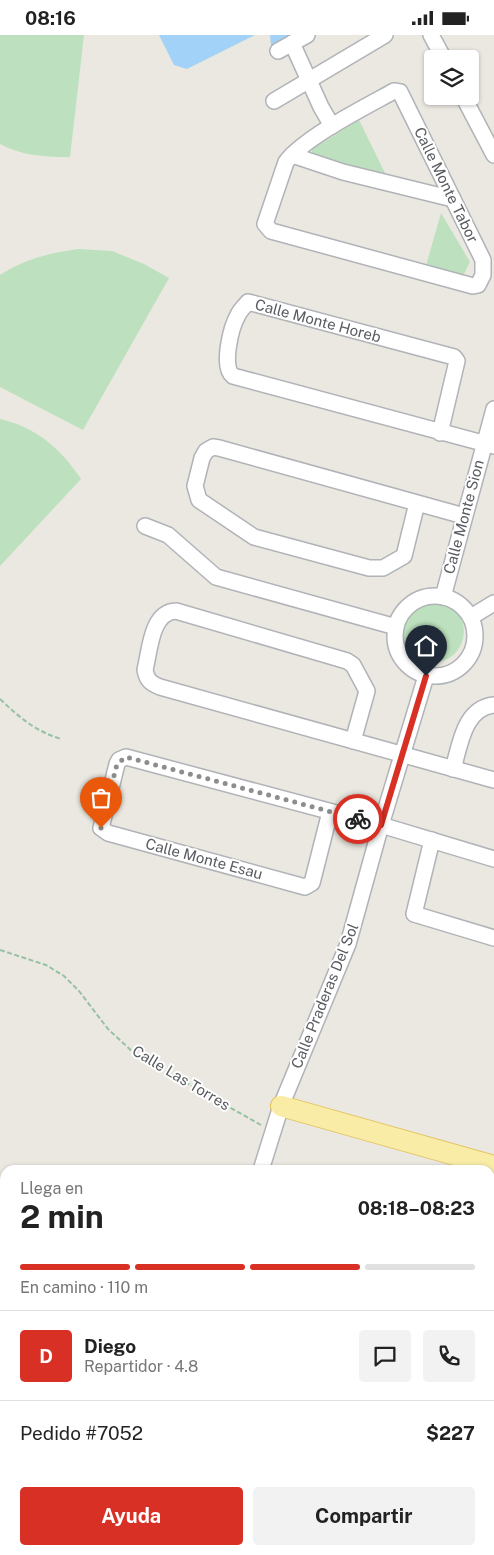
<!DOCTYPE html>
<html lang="es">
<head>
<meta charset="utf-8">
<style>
	:root { --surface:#fff; --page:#f2f2f2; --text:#222; --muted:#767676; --line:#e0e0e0; --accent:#d93025 }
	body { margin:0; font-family:"Public Sans",sans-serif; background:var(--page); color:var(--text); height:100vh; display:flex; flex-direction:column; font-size:19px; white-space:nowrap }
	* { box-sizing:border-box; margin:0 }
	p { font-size:16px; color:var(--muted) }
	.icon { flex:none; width:28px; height:28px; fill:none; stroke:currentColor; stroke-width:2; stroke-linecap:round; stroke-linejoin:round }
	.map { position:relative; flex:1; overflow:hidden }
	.side { position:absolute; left:0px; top:1130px; width:495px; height:390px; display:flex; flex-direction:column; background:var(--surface); border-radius:15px 15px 0 0; box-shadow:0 1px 4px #0004 }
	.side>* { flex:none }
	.tools { position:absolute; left:424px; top:15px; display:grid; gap:10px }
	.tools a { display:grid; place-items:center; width:55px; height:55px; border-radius:5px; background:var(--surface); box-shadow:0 1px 4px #0004; font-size:25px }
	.pin { position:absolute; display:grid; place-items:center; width:42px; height:42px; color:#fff; margin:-51px -21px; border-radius:50% 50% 50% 0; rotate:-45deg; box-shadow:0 0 5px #0007 }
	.pin .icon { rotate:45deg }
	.courier { position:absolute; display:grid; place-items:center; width:50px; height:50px; margin:-25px; border:4px solid #d93025; border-radius:50%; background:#fff; color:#222; box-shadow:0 1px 6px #0007 }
	.summary em { font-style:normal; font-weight:700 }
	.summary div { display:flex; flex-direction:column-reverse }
	.summary { display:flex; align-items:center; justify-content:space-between; height:85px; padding:0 20px }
	h1 { font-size:32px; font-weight:700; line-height:38px }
	.bar { display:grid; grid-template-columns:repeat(4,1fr); gap:8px 5px; align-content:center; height:60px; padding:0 20px }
	.bar i { height:6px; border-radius:4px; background:var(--line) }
	.bar .on { background:var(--accent) }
	.bar p { grid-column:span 4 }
	.line { display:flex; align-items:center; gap:12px; padding:0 20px; border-top:1px solid var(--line) }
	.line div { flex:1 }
	.round { display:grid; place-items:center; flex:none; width:52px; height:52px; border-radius:5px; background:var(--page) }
	.cta { display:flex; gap:10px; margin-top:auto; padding:10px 20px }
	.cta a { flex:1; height:58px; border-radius:5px; background:var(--accent); color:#fff; font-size:20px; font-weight:700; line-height:58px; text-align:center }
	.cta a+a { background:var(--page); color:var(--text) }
	.status { display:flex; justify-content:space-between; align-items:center; height:35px; padding:0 25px; background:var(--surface); direction:ltr }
	.status svg { height:14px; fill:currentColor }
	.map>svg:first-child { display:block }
	.green { fill:#bde1be }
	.water { fill:#a3d2f8 }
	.building { fill:#c6c3bd; stroke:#cecabf; filter:url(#shadow) }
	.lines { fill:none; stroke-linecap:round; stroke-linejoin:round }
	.minor-casing { stroke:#b0b3b7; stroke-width:18 }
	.major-casing { stroke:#e5c15e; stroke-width:22 }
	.path { stroke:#98c1a4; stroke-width:2; stroke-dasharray:5 2.5; stroke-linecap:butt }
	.minor { stroke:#fff; stroke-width:15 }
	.major { stroke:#f8eca7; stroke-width:20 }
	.done { stroke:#8c8d8d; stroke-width:5; stroke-dasharray:0 9 }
	.route { stroke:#d93025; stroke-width:6 }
	.labels { text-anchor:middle; stroke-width:4; stroke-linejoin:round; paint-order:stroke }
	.street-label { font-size:15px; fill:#595c60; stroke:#fff }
</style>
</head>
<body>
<div class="status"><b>08:16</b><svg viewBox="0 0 49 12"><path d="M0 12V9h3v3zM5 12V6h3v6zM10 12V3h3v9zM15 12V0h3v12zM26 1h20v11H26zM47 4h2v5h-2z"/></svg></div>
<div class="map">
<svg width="494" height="1520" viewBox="0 0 494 1520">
	<defs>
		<filter id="shadow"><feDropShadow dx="-3" dy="3" stdDeviation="0" flood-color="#0004"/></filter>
	</defs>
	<rect width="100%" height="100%" fill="#eae8e0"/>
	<!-- green -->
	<g class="green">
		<path d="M0,0H84L70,122C45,122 22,121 0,109Z"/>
		<path d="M359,85L388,144L312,123V114Z"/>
		<path d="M441,178L470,227L462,243L425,234Z"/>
		<path d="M78,214L112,216L144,229L169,243L83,395L0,352V240C25,224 49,218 78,214Z"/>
		<path d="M0,384C36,392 61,414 81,444L0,531Z"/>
		<circle cx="432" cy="596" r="32"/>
	</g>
	<!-- water -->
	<g class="water">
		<path d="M159,0H255L187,34L174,30Z"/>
		<path d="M270,0H290L271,10Z"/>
	</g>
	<!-- building -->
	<g class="building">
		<path d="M0,1191V1194L5,1195L2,1208L0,1207Z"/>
		<path d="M0,1269L5,1270V1286L0,1285Z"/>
		<path d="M0,1350L5,1352V1366L0,1364Z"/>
		<path d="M5,1375V1398L0,1397Z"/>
		<path d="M490,1409L494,1410L490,1423Z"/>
		<path d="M2,1427L5,1428V1444L0,1443Z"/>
		<path d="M490,1484L493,1485L494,1502L490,1501Z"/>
		<path d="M289,1515H299L298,1520H287Z"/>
		<path d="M300,1515H311L310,1520H299Z"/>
		<path d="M312,1515H323L322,1520H311Z"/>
	</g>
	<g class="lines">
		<defs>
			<g id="minor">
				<path d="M431,0L444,24"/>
				<path d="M292,8L321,72L332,91"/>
				<path d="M278,16L307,0"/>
				<path d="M394,56L400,57L483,225V240L478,250L473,251L271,196L265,189L286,127C305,102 365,72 394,56Z"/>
				<path d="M463,61L494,120"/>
				<path d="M274,66L385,0"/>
				<path d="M292,120L343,137L453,164"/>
				<path d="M440,398L457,326L454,322L248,267C245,271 240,275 238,280C231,292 221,332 233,341L494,411"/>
				<path d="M417,468L404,521L383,533H369L254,502L199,465L195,451L202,423L206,416L213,412L219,413L464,481"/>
				<path d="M145,491L168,500L216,542L396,592"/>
				<circle cx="435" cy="601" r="40"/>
				<path d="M443,562L494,374"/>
				<path d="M471,582L494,568"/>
				<path d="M353,706L367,656L353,630L347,626L176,576C151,577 150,615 145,635C147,645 150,648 160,652L494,745"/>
				<path d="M453,734C460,710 464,673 494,670"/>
				<path d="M330,777L312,848L305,852L108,798L101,793L117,729L119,725L126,722L381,790L494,824"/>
				<path d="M432,805L414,879L494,903"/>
				<path d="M261,1135L281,1071L348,909L381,790L426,641"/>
				<path d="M0,1173L5,1175"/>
				<path d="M0,1253L5,1254"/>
				<path d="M0,1332L5,1334"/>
				<path d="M490,1389L494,1390"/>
				<path d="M0,1410L5,1411"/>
				<path d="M0,1461L5,1463"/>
				<path d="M490,1463L494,1464"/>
				<path d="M0,1509L5,1510"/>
				<path d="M22,1515L40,1520"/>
				<path d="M187,1515L206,1520"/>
				<path d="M382,1515L399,1520"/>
				<path d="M113,1520L114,1515"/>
				<path d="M468,1520L470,1515"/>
			</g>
			<path id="major" d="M281,1071L494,1131"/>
		</defs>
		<!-- minor casing -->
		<use href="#minor" class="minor-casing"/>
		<!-- major casing -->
		<use href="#major" class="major-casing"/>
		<!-- path -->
		<g class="path">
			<path d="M0,664C19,682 35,696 61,704"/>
			<path d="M0,915L46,930L64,941L79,956L108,994L135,1019L261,1090"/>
		</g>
		<!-- minor -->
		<use href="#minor" class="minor"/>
		<!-- major -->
		<use href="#major" class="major"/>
	</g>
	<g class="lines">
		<!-- done -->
		<path class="done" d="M101,793L117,729L126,722L358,784"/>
		<!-- route -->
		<path class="route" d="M358,784L381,790L426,641"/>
	</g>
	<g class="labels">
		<!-- street labels -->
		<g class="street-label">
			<text transform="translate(446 150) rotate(64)" y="5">Calle Monte Tabor</text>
			<text transform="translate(318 286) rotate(15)" y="5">Calle Monte Horeb</text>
			<text transform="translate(464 482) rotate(-75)" y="5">Calle Monte Sion</text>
			<text transform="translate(204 824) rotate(15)" y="5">Calle Monte Esau</text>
			<text transform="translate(325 961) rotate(-68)" y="5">Calle Praderas Del Sol</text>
			<text transform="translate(181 1043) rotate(31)" y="5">Calle Las Torres</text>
		</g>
	</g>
</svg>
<div class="tools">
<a><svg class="icon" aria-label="layers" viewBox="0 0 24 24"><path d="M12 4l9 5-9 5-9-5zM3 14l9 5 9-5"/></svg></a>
</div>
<div class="pin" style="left:101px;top:793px;background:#ea580c"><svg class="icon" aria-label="bag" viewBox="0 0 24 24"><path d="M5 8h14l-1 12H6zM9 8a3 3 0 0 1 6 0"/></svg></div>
<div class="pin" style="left:426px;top:641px;background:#1f2937"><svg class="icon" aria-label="home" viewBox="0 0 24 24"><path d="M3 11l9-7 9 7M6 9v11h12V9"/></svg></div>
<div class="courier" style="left:358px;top:784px"><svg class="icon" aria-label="bike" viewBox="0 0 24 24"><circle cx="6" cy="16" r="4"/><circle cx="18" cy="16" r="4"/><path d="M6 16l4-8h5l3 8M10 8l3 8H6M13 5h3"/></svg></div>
<section class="side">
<div class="summary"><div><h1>2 min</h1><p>Llega en</p></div><em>08:18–08:23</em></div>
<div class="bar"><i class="on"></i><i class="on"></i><i class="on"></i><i></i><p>En camino · 110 m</p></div>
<div class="line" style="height:90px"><b class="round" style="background:var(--accent);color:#fff">D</b><div><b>Diego</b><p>Repartidor · 4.8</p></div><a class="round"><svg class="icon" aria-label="chat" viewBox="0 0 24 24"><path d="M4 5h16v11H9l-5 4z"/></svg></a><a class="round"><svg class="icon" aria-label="phone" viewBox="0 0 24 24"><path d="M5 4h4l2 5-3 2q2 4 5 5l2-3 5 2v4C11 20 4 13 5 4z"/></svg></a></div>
<div class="line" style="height:65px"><div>Pedido #7052</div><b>$227</b></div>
<div class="cta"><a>Ayuda</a><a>Compartir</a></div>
</section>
</div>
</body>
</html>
